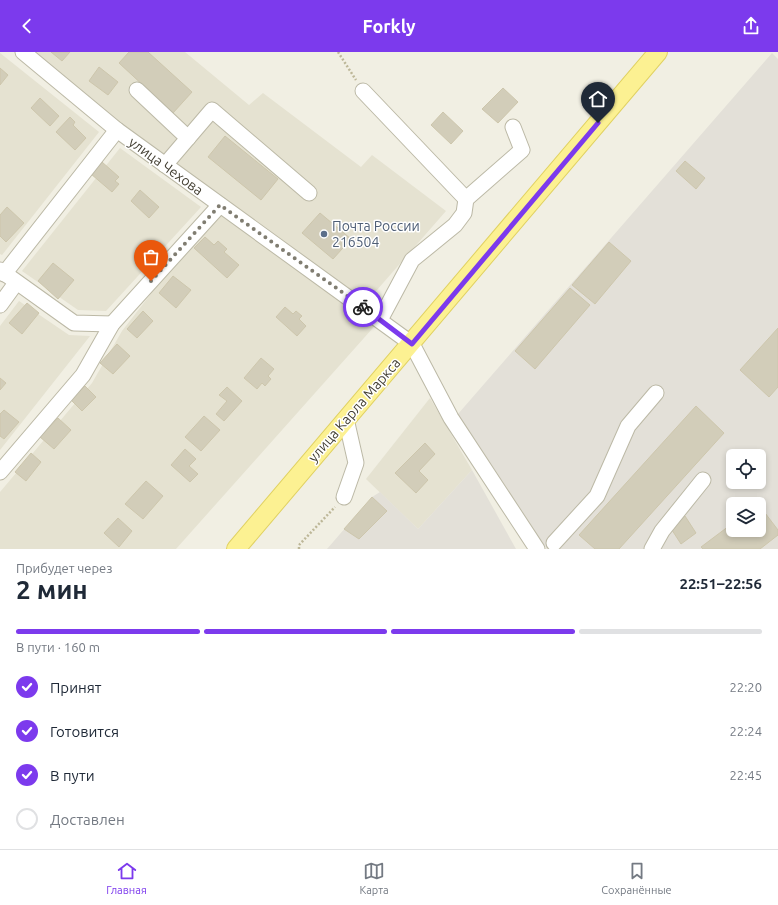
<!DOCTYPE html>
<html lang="ru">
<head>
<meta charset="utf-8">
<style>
	:root { --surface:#fff; --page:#f6f6f7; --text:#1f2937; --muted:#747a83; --line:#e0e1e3; --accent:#7c3aed }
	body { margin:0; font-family:Ubuntu,sans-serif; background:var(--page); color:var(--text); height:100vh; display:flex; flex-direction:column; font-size:15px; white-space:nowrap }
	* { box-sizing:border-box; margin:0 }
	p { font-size:13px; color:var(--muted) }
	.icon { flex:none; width:22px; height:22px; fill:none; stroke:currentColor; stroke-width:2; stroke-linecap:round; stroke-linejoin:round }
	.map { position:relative; height:497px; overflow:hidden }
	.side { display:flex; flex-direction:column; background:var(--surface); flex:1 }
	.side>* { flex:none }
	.buttons { position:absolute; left:726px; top:397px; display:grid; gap:8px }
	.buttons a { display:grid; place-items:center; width:40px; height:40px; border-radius:6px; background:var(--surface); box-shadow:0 2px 6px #0003; font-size:20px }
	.pin { position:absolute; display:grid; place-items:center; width:34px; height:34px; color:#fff; margin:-41px -17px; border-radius:50% 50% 50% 0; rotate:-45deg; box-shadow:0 0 4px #0007 }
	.pin .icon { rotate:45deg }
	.courier { position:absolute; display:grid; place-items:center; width:40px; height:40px; margin:-20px; border:3px solid #7c3aed; border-radius:50%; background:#fff; color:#222; box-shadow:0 1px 5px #0007 }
	.head em { font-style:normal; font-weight:700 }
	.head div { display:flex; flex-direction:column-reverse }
	.head { display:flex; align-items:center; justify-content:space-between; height:68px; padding:0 16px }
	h1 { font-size:26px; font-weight:700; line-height:30px }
	.bar { display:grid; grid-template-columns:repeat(4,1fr); gap:6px 4px; align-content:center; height:48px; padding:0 16px }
	.bar i { height:5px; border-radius:3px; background:var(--line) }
	.bar .active { background:var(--accent) }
	.bar p { grid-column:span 4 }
	ol { padding:0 16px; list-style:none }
	li { display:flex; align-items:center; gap:12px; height:44px }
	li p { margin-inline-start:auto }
	li .icon { padding:4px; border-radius:50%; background:var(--accent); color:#fff; stroke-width:4 }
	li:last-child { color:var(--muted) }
	li i { width:22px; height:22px; border:2px solid var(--line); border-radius:50% }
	header { display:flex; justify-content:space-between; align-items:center; height:52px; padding:0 16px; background:var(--accent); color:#fff; font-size:18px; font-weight:700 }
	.tab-bar { display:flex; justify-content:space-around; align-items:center; height:56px; border-top:1px solid var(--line); background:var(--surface); font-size:11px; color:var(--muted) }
	.tab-bar a { display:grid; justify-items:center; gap:2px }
	.tab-bar .active { color:var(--accent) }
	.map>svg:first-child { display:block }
	.residential { fill:#e5e2d1 }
	.industrial { fill:#e3e0d8; fill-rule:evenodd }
	.building { fill:#d2cdb9; stroke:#cdc6ac }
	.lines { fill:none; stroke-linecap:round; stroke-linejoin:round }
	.minor-casing { stroke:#bcb9a6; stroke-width:17 }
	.major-casing { stroke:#e0d162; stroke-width:20 }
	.path { stroke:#bdb798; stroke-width:2.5; stroke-dasharray:2 2; stroke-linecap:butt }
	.minor { stroke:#fff; stroke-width:15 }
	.major { stroke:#fcf192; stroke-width:18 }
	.done { stroke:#807d71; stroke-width:4; stroke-dasharray:0 7.2 }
	.route { stroke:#7c3aed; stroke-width:5 }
	.service-dot { fill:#5c6f8a; stroke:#fff; stroke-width:1.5 }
	.labels { text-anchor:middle; stroke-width:3; stroke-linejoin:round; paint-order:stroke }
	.street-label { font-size:14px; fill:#433f33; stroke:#fff }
	.service-label { font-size:14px; fill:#4e5e75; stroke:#fff; text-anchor:start }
</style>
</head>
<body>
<header><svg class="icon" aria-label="back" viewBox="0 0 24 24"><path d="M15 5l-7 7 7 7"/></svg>Forkly<svg class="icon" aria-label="share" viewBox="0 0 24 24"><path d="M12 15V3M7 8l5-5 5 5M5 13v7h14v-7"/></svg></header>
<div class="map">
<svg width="778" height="497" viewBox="0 0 778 497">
	<rect width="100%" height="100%" fill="#f1efe3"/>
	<!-- residential -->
	<g class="residential">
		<path d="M23,0H185L249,53L263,41L361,115L372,103L446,159L363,254L380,268L176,497H0V440L92,331L122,279L220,153Z"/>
		<path d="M0,1L99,80L2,203L0,202Z"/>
		<path d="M120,96L201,155L106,259L78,258L22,219Z"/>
		<path d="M19,249L69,283L90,284L0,398V274Z"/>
		<path d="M430,346L472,418L418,477L366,427Z"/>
	</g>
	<!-- industrial -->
	<g class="industrial">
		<path d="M772,1L778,7V497H547L458,362ZM733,404H759V430H733ZM733,452H759V478H733Z"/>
		<path d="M472,418L516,497H327L372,445L380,440L418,477Z"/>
	</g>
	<!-- building -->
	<g class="building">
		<path d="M51,0H70L62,9Z"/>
		<path d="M129,0H148L192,40L173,61L119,11Z"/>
		<path d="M99,15L118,30L108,43L89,29Z"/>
		<path d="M0,16L8,23L0,33Z"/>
		<path d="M503,36L518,50L498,71L482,57Z"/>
		<path d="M40,46L59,64L50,74L31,56Z"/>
		<path d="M443,60L463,79L451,92L431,73Z"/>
		<path d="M70,65L75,70L73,73L86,86L75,98L56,80Z"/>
		<path d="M225,84L278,127L261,148L208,105Z"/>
		<path d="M685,109L705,126L696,137L676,119Z"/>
		<path d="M102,110L119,125L115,129L119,132L112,140L91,122Z"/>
		<path d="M140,138L159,155L149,166L131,149Z"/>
		<path d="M7,155L24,171L6,190L0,184V163Z"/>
		<path d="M320,161L351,187L333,207L302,181Z"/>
		<path d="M205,185L214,193L218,189L227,197L224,200L239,213L227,226L194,196Z"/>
		<path d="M609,190L631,209L595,252L572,233Z"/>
		<path d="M53,211L74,228L58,247L38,229Z"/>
		<path d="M173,224L191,238L176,256L159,241Z"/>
		<path d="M570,236L590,253L535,317L515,299Z"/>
		<path d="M27,251L39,261L22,282L9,271Z"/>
		<path d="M285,255L293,262L296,259L302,264L299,267L306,274L297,284L276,265Z"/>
		<path d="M143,259L153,269L137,286L127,277Z"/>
		<path d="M778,276V335L769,345L740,318Z"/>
		<path d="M117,292L130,304L113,322L100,311Z"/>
		<path d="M261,306L274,317L268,324L271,327L265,334L262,331L257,337L244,326Z"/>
		<path d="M0,326L6,331L0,338Z"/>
		<path d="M85,334L96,345L82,359L71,348Z"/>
		<path d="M227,335L242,349L224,369L216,362L227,349L219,343Z"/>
		<path d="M696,354L724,381L619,497H595L579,483Z"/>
		<path d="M4,358L19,370L4,387L0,384V362Z"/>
		<path d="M204,364L220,378L201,399L185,385Z"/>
		<path d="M58,366L71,378L54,397L40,385Z"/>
		<path d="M425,391L435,402L419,419L428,428L416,441L395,421Z"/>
		<path d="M185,397L196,407L189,414L198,422L190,430L171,413Z"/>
		<path d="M31,401L41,410L26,429L15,420Z"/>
		<path d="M146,429L163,444L143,467L125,452Z"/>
		<path d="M372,445L387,459L359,487L344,477Z"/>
		<path d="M759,453L778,478V483L760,497H703L701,495L733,471V478H759Z"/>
		<path d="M685,464L696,481L681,492L670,475Z"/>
		<path d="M118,466L132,479L119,495L104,481Z"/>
	</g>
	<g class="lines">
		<defs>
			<g id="minor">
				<path d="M23,0L117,78L412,292L451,366L537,497"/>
				<path d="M137,38L188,86"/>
				<path d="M363,39L466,147"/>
				<path d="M165,113L212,58L309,141"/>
				<path d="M0,218L74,271L112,272"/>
				<path d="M4,222L117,78"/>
				<path d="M0,253L16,231"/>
				<path d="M380,268L412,208L455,173L464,161L466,147L522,98L513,75"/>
				<path d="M0,420L83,323L112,272L220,153"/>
				<path d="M344,445L356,411L346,367"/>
				<path d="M554,491L597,444L628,374L656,341"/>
				<path d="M652,497L662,479L703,428"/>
			</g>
			<path id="major" d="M236,497L658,0"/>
		</defs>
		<!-- minor casing -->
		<use href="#minor" class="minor-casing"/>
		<!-- major casing -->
		<use href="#major" class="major-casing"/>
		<!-- path -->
		<g class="path">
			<path d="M338,0L356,28"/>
			<path d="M299,497V493L335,455"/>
		</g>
		<!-- minor -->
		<use href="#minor" class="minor"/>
		<!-- major -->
		<use href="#major" class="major"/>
	</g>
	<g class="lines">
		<!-- done -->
		<path class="done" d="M151,229L220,153L363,255"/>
		<!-- route -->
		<path class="route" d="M363,255L412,292L598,71"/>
	</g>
	<!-- markers -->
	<circle class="service-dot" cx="324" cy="182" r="4"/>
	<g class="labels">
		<!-- street labels -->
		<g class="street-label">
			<text transform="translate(166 114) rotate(36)" y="5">улица Чехова</text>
			<text transform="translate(354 358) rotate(-49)" y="5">улица Карла Маркса</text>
		</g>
		<!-- service labels -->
		<g class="service-label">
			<text x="332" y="179">Почта России<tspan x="332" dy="16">216504</tspan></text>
		</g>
	</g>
</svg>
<div class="buttons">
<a><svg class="icon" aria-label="locate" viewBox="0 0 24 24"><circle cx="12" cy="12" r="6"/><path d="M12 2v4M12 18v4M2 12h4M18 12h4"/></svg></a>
<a><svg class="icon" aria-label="layers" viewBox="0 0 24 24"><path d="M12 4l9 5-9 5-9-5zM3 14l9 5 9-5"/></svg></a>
</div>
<div class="pin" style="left:151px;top:229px;background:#ea580c"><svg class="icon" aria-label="bag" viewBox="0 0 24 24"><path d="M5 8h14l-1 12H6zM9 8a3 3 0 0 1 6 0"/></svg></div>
<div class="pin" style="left:598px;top:71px;background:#1f2937"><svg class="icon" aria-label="home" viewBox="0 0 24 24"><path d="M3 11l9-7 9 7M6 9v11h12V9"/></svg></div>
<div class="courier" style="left:363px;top:255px"><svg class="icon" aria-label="bike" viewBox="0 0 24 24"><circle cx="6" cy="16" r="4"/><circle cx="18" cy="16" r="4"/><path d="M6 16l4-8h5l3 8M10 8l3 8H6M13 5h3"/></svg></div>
</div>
<section class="side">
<div class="head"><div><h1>2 мин</h1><p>Прибудет через</p></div><em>22:51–22:56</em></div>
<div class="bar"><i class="active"></i><i class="active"></i><i class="active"></i><i></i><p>В пути · 160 m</p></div>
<ol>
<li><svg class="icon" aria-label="check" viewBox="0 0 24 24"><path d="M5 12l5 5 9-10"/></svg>Принят<p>22:20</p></li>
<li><svg class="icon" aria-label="check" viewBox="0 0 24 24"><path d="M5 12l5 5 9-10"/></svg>Готовится<p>22:24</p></li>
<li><svg class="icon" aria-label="check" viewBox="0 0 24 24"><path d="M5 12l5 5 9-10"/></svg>В пути<p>22:45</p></li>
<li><i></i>Доставлен</li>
</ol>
</section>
<nav class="tab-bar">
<a class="active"><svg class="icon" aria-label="home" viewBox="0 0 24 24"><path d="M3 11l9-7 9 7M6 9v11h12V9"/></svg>Главная</a>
<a><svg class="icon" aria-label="map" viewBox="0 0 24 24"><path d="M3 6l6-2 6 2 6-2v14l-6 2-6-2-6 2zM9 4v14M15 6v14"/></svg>Карта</a>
<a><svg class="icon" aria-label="saved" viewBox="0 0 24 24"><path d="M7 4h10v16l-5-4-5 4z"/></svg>Сохранённые</a>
</nav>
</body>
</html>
